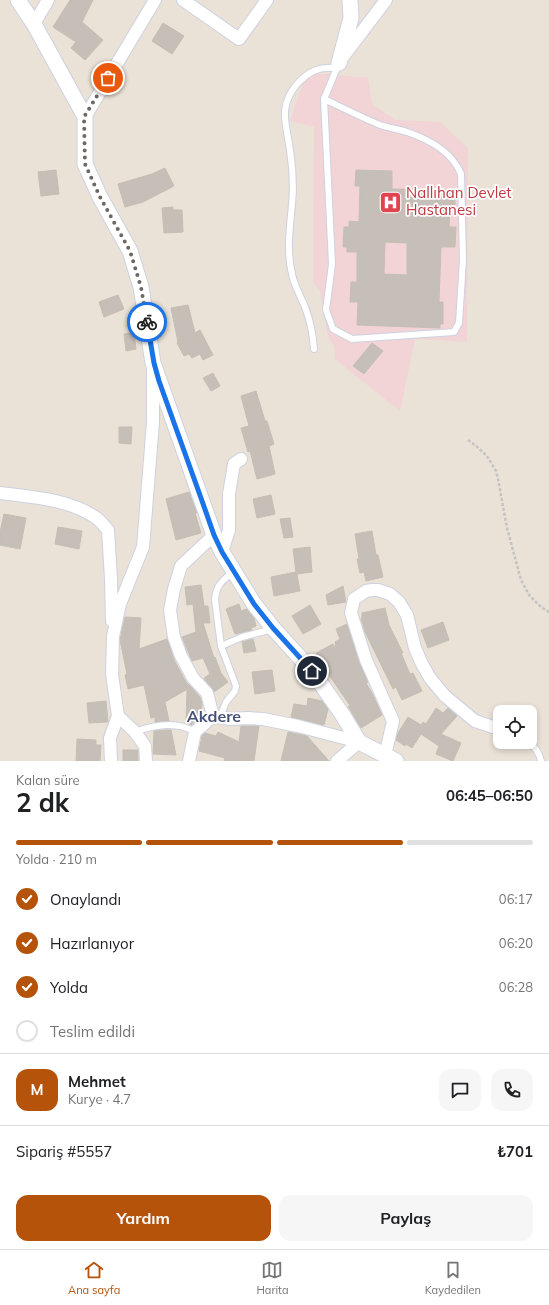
<!DOCTYPE html>
<html lang="tr">
<head>
<meta charset="utf-8">
<style>
	:root { --surface:#fff; --page:#f6f6f6; --text:#202124; --muted:#757577; --line:#e0e0e0; --accent:#b45309 }
	body { margin:0; font-family:Mulish,sans-serif; background:var(--page); color:var(--text); height:100vh; display:flex; flex-direction:column; font-size:15px; white-space:nowrap }
	* { box-sizing:border-box; margin:0 }
	p { font-size:13px; color:var(--muted) }
	.icon { flex:none; width:22px; height:22px; fill:none; stroke:currentColor; stroke-width:2; stroke-linecap:round; stroke-linejoin:round }
	.map { position:relative; height:761px; overflow:hidden }
	.details { display:flex; flex-direction:column; background:var(--surface); flex:1 }
	.details>* { flex:none }
	.tools { position:absolute; left:493px; top:705px; display:grid; gap:8px }
	.tools a { display:grid; place-items:center; width:44px; height:44px; border-radius:8px; background:var(--surface); box-shadow:0 2px 6px #0003; font-size:20px }
	.pin { position:absolute; display:grid; place-items:center; width:34px; height:34px; color:#fff; margin:-17px; border:2px solid #fff; border-radius:50%; box-shadow:0 1px 4px #0007 }
	.courier { position:absolute; display:grid; place-items:center; width:40px; height:40px; margin:-20px; border:3px solid #1a73e8; border-radius:50%; background:#fff; color:#222; box-shadow:0 1px 5px #0007 }
	.headline em { font-style:normal; font-weight:700 }
	.headline div { display:flex; flex-direction:column-reverse }
	.headline { display:flex; align-items:center; justify-content:space-between; height:68px; padding:0 16px }
	h1 { font-size:26px; font-weight:700; line-height:30px }
	.bar { display:grid; grid-template-columns:repeat(4,1fr); gap:6px 4px; align-content:center; height:48px; padding:0 16px }
	.bar i { height:5px; border-radius:3px; background:var(--line) }
	.bar .active { background:var(--accent) }
	.bar p { grid-column:span 4 }
	.line { display:flex; align-items:center; gap:10px; padding:0 16px; border-top:1px solid var(--line) }
	.line div { flex:1 }
	.round { display:grid; place-items:center; flex:none; width:42px; height:42px; border-radius:12px; background:var(--page) }
	ol { padding:0 16px; list-style:none }
	li { display:flex; align-items:center; gap:12px; height:44px }
	li p { margin-inline-start:auto }
	li .icon { padding:4px; border-radius:50%; background:var(--accent); color:#fff; stroke-width:4 }
	li:last-child { color:var(--muted) }
	li i { width:22px; height:22px; border:2px solid var(--line); border-radius:50% }
	.button { display:flex; gap:8px; margin-top:auto; padding:8px 16px }
	.button a { flex:1; height:46px; border-radius:12px; background:var(--accent); color:#fff; font-size:16px; font-weight:700; line-height:46px; text-align:center }
	.button a+a { background:var(--page); color:var(--text) }
	.menu { display:flex; justify-content:space-around; align-items:center; height:56px; border-top:1px solid var(--line); background:var(--surface); font-size:11px; color:var(--muted) }
	.menu a { display:grid; justify-items:center; gap:2px }
	.menu .active { color:var(--accent) }
	.map>svg:first-child { display:block }
	.medical { fill:#f2d4d6 }
	.building { fill:#c5bfb8; stroke:#c5beb2; fill-rule:evenodd }
	.lines { fill:none; stroke-linecap:round; stroke-linejoin:round }
	.service-casing { stroke:#cdd1e1; stroke-width:8 }
	.minor-casing { stroke:#cdd1e1; stroke-width:14 }
	.tertiary-casing { stroke:#cdd1e1; stroke-width:17 }
	.path { stroke:#c3c3c3; stroke-width:2.5; stroke-dasharray:3 2; stroke-linecap:butt }
	.service { stroke:#fff; stroke-width:6 }
	.minor { stroke:#fff; stroke-width:12 }
	.tertiary { stroke:#fff; stroke-width:15 }
	.done { stroke:#6b6865; stroke-width:4; stroke-dasharray:0 7.2 }
	.route { stroke:#1a73e8; stroke-width:5 }
	.labels { text-anchor:middle; stroke-width:3.5; stroke-linejoin:round; paint-order:stroke }
	.health-label { font-size:15px; fill:#be3a42; stroke:#fff; text-anchor:start }
	.neighbourhood-label { font-size:16px; font-weight:bold; fill:#475178; stroke:#fff }
</style>
</head>
<body>
<div class="map">
<svg width="549" height="761" viewBox="0 0 549 761">
	<rect width="100%" height="100%" fill="#eae2d7"/>
	<!-- medical -->
	<path class="medical" d="M306,74H328L368,78L372,104L395,120L440,122L468,148L467,342L415,339L400,411L335,359L334,346L328,337L320,291L313,282V257L314,127L290,121Z"/>
	<!-- building -->
	<g class="building">
		<path d="M70,0H93L82,22L103,40L85,60L71,48L76,42L53,27Z"/>
		<path d="M163,23L184,36L172,54L152,41Z"/>
		<path d="M165,168L174,186L143,202L125,207L118,184L152,174Z"/>
		<path d="M56,170L59,194L41,196L38,172Z"/>
		<path d="M356,170L392,171V189L455,190V205L450,204L449,227H456L455,247H441L439,302H443V324H440V328L357,325L358,302H350L351,282H357V252H347V247H343L344,227H349V221L359,222L360,186H355ZM385,242L407,243V275L384,274Z"/>
		<path d="M173,207V210H182L183,232L164,233L162,208Z"/>
		<path d="M118,295L124,309L104,317L99,302Z"/>
		<path d="M188,305L195,333L200,330L213,355L203,360L200,354L192,358L189,354L184,356L177,343L178,342L171,308Z"/>
		<path d="M134,333L136,349L126,351L124,334Z"/>
		<path d="M372,343L383,351L364,374L353,366Z"/>
		<path d="M213,373L220,386L211,391L203,378Z"/>
		<path d="M256,391L265,421H267L274,444L269,446L275,474L257,479L250,451L248,452L241,428L249,426L241,396Z"/>
		<path d="M119,427H132L131,444L119,443Z"/>
		<path d="M189,492L197,513H195L201,533L176,540L166,499Z"/>
		<path d="M271,495L275,514L257,518L253,499Z"/>
		<path d="M4,514L26,518L20,549L0,545V532Z"/>
		<path d="M290,518L293,537L284,538L280,519Z"/>
		<path d="M58,527L82,531L79,549L55,544Z"/>
		<path d="M372,531L376,555H378L383,577L366,581L364,572L360,573L357,559H359L355,534Z"/>
		<path d="M310,547L312,572L297,574L300,591L274,596L271,577L296,572L293,549Z"/>
		<path d="M201,585L204,606H208L210,623H203L214,658L215,657L221,673L228,682L214,692L204,678L210,674L203,658L192,661L182,637L196,632L193,604L187,605L185,587Z"/>
		<path d="M343,586L346,602L328,605L326,595Z"/>
		<path d="M239,604L241,611L247,609L254,618L256,626L251,628L252,630L235,634L226,609Z"/>
		<path d="M310,605L321,624L303,634L292,616Z"/>
		<path d="M385,608L389,625L403,653H401L410,674L413,673L422,691L402,700L396,687L393,689L365,632L361,618H362V613Z"/>
		<path d="M125,617L141,618L139,649L167,639L174,660L186,682L191,687L165,702L169,721L155,722V717L151,718L144,685L128,689L125,675L127,674L120,640Z"/>
		<path d="M443,622L449,640L428,648L421,630Z"/>
		<path d="M347,624L359,662L368,682L366,683L372,693L382,715L361,728L348,706L351,707L327,672L326,673L316,653L333,644L336,650L335,642L340,639L336,629Z"/>
		<path d="M253,639L256,651L244,653L242,642Z"/>
		<path d="M272,670L275,691L255,694L252,672Z"/>
		<path d="M191,687L200,697L202,703L201,716L191,725L186,723L187,690Z"/>
		<path d="M308,698L322,701L328,709L324,725L291,717L294,704L307,706Z"/>
		<path d="M106,701L108,722L89,723L87,703Z"/>
		<path d="M436,708L443,713L448,708L457,716L441,734L461,743L453,761L436,754L439,746L421,734L412,748L406,744L405,746L396,740L398,733L408,717L421,725L423,722L426,724Z"/>
		<path d="M241,726H259L254,761H224L225,758L199,751L202,736L205,733L216,736L218,732L239,742Z"/>
		<path d="M166,730H171L176,755L153,754L154,731Z"/>
		<path d="M288,732L307,736L329,761H281Z"/>
		<path d="M77,739L96,740V745H101L100,761H76Z"/>
		<rect x="123" y="750" width="15" height="11"/>
	</g>
	<g class="lines">
		<defs>
			<g id="service">
				<path d="M324,99C343,108 361,117 380,125C389,128 398,129 407,132C428,139 452,152 461,174L463,260L459,323L454,332L352,339L333,329L326,310L332,264L324,99L339,63"/>
				<path d="M314,349C313,336 311,323 306,310C302,298 294,286 292,274C285,246 292,217 293,189C293,176 292,163 290,150C286,123 278,107 297,84C310,70 319,67 337,68"/>
				<path d="M221,646L242,637L273,629"/>
				<path d="M220,717L226,702L235,691L236,686L221,646L215,600C216,585 222,581 233,572"/>
				<path d="M135,732C154,725 177,721 195,732"/>
				<path d="M527,742C535,746 539,752 541,761"/>
			</g>
			<g id="minor">
				<path d="M183,0L239,39L267,0"/>
				<path d="M34,24L48,0"/>
				<path d="M342,58L386,0"/>
				<path d="M85,117L155,0"/>
				<path d="M0,493C31,497 68,499 95,517C100,520 104,526 108,530L111,579L112,621"/>
				<path d="M222,552L229,530V494L234,464L241,459"/>
				<path d="M118,716L135,732L145,746L146,761"/>
				<path d="M213,716L230,719L248,718L263,719L298,726L359,742"/>
				<path d="M385,756L393,721L366,660L351,613L354,599L366,591L372,590H378L390,594L399,602L407,615L415,648L422,664L430,678L445,696L475,721L493,727"/>
				<path d="M111,761L110,738L118,716L112,674L113,636L120,604L143,547L153,422V369"/>
				<path d="M189,761L195,732L213,716L207,693L193,678L181,656L174,637L170,610L174,589L181,566L214,535"/>
				<path d="M337,761L359,742"/>
			</g>
			<g id="tertiary">
				<path d="M18,0L34,24L85,117V164L100,197L130,251L141,287L153,363L214,535L222,552L254,604L273,628L312,671L342,714L359,742L396,761"/>
				<path d="M339,63L351,18L350,0"/>
			</g>
		</defs>
		<!-- service casing -->
		<use href="#service" class="service-casing"/>
		<!-- minor casing -->
		<use href="#minor" class="minor-casing"/>
		<!-- tertiary casing -->
		<use href="#tertiary" class="tertiary-casing"/>
		<!-- path -->
		<path class="path" d="M468,440L475,445L487,456L496,471L498,479L507,528L521,580L529,595L541,607L549,612"/>
		<!-- service -->
		<use href="#service" class="service"/>
		<!-- minor -->
		<use href="#minor" class="minor"/>
		<!-- tertiary -->
		<use href="#tertiary" class="tertiary"/>
	</g>
	<g class="lines">
		<!-- done -->
		<path class="done" d="M108,78L84,117L85,164L100,197L130,251L141,287L147,322"/>
		<!-- route -->
		<path class="route" d="M147,322L154,363L159,381L201,498L214,535L222,552L254,604L273,628L312,671"/>
	</g>
	<!-- icons -->
	<defs>
		<symbol id="hospital-square" viewBox="-11 -11 22 22"><rect x="-9" y="-9" width="18" height="18" rx="4" fill="#e0444e" stroke="#fff"/><path d="M-5-5h3v3.5h4V-5h3V5h-3V1.5h-4V5h-3Z" fill="#fff"/></symbol>
	</defs>
	<g fill-rule="evenodd">
		<use href="#hospital-square" x="378" y="190" width="25" height="25"/>
	</g>
	<g class="labels">
		<!-- health labels -->
		<g class="health-label">
			<text x="406" y="198">Nallıhan Devlet<tspan x="406" dy="17">Hastanesi</tspan></text>
		</g>
		<!-- neighbourhood labels -->
		<g class="neighbourhood-label">
			<text x="214" y="722">Akdere</text>
		</g>
	</g>
</svg>
<div class="tools">
<a><svg class="icon" aria-label="locate" viewBox="0 0 24 24"><circle cx="12" cy="12" r="6"/><path d="M12 2v4M12 18v4M2 12h4M18 12h4"/></svg></a>
</div>
<div class="pin" style="left:108px;top:78px;background:#ea580c"><svg class="icon" aria-label="bag" viewBox="0 0 24 24"><path d="M5 8h14l-1 12H6zM9 8a3 3 0 0 1 6 0"/></svg></div>
<div class="pin" style="left:312px;top:671px;background:#1f2937"><svg class="icon" aria-label="home" viewBox="0 0 24 24"><path d="M3 11l9-7 9 7M6 9v11h12V9"/></svg></div>
<div class="courier" style="left:147px;top:322px"><svg class="icon" aria-label="bike" viewBox="0 0 24 24"><circle cx="6" cy="16" r="4"/><circle cx="18" cy="16" r="4"/><path d="M6 16l4-8h5l3 8M10 8l3 8H6M13 5h3"/></svg></div>
</div>
<section class="details">
<div class="headline"><div><h1>2 dk</h1><p>Kalan süre</p></div><em>06:45–06:50</em></div>
<div class="bar"><i class="active"></i><i class="active"></i><i class="active"></i><i></i><p>Yolda · 210 m</p></div>
<ol>
<li><svg class="icon" aria-label="check" viewBox="0 0 24 24"><path d="M5 12l5 5 9-10"/></svg>Onaylandı<p>06:17</p></li>
<li><svg class="icon" aria-label="check" viewBox="0 0 24 24"><path d="M5 12l5 5 9-10"/></svg>Hazırlanıyor<p>06:20</p></li>
<li><svg class="icon" aria-label="check" viewBox="0 0 24 24"><path d="M5 12l5 5 9-10"/></svg>Yolda<p>06:28</p></li>
<li><i></i>Teslim edildi</li>
</ol>
<div class="line" style="height:72px"><b class="round" style="background:var(--accent);color:#fff">M</b><div><b>Mehmet</b><p>Kurye · 4.7</p></div><a class="round"><svg class="icon" aria-label="chat" viewBox="0 0 24 24"><path d="M4 5h16v11H9l-5 4z"/></svg></a><a class="round"><svg class="icon" aria-label="phone" viewBox="0 0 24 24"><path d="M5 4h4l2 5-3 2q2 4 5 5l2-3 5 2v4C11 20 4 13 5 4z"/></svg></a></div>
<div class="line" style="height:52px"><div>Sipariş #5557</div><b>₺701</b></div>
<div class="button"><a>Yardım</a><a>Paylaş</a></div>
</section>
<nav class="menu">
<a class="active"><svg class="icon" aria-label="home" viewBox="0 0 24 24"><path d="M3 11l9-7 9 7M6 9v11h12V9"/></svg>Ana sayfa</a>
<a><svg class="icon" aria-label="map" viewBox="0 0 24 24"><path d="M3 6l6-2 6 2 6-2v14l-6 2-6-2-6 2zM9 4v14M15 6v14"/></svg>Harita</a>
<a><svg class="icon" aria-label="saved" viewBox="0 0 24 24"><path d="M7 4h10v16l-5-4-5 4z"/></svg>Kaydedilen</a>
</nav>
</body>
</html>
